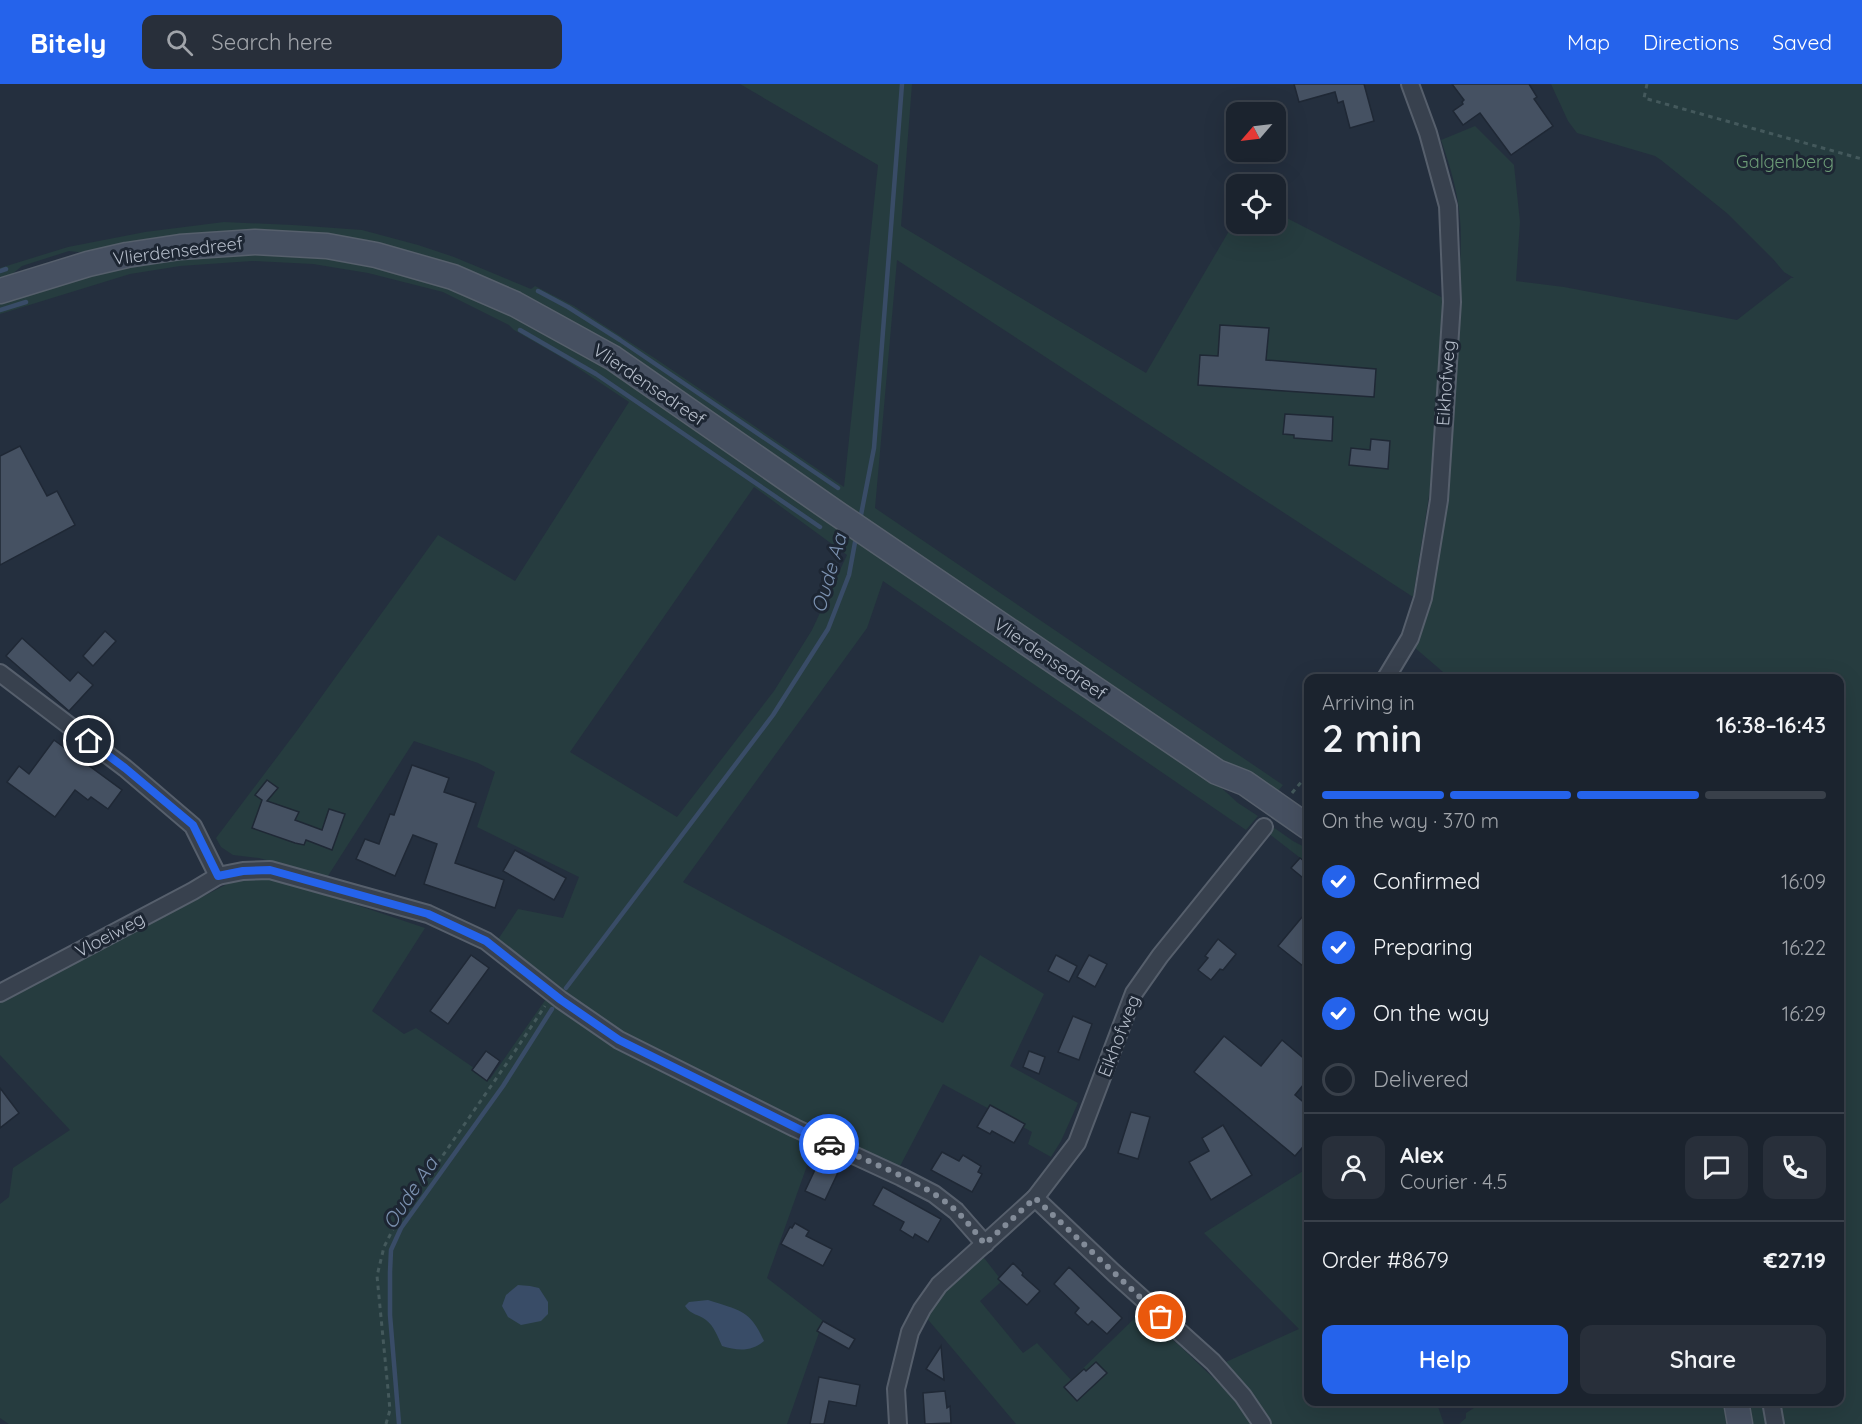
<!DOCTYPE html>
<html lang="en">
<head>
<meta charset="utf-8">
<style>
	:root { --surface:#1b232e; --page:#282f3a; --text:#f1f3f6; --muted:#a0a4aa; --line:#39404a; --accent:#2563eb }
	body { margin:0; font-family:Quicksand,sans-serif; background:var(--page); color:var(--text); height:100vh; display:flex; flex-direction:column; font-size:22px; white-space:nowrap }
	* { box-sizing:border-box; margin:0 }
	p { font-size:20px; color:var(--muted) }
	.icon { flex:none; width:33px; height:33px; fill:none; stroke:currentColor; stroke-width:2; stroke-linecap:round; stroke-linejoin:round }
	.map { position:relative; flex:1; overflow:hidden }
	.details { position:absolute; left:1304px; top:590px; width:540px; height:732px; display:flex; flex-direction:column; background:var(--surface); border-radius:12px; box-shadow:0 6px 24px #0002,0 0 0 2px var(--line) }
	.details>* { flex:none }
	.needle { width:39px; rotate:242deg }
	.controls { position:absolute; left:1226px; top:18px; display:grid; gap:12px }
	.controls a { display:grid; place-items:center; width:60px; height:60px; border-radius:12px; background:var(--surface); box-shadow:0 6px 24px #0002,0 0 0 2px var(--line); font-size:30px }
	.pin { position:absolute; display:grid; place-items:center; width:51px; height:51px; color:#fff; margin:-26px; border:3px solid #fff; border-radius:50%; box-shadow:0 2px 6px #0007 }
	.courier { position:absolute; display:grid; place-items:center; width:60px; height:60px; margin:-30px; border:4px solid #2563eb; border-radius:50%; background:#fff; color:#222; box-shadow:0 2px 8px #0007 }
	.summary em { font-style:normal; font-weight:600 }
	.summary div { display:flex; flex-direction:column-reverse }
	.summary { display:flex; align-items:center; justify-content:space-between; height:102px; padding:0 18px }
	h1 { font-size:39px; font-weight:600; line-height:45px }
	.bar { display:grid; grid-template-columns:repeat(4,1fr); gap:9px 6px; align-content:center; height:72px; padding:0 18px }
	.bar i { height:8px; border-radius:4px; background:var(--line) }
	.bar .active { background:var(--accent) }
	.bar p { grid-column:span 4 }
	.line { display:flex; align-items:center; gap:15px; padding:0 18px; border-top:2px solid var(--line) }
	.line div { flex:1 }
	.round { display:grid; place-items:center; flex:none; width:63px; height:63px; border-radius:12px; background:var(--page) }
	ol { padding:0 18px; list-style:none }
	li { display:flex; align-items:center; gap:18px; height:66px }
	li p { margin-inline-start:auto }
	li .icon { padding:6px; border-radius:50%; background:var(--accent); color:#fff; stroke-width:4 }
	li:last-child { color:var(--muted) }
	li i { width:33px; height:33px; border:3px solid var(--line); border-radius:50% }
	.primary-button { display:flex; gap:12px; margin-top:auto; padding:12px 18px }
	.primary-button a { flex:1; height:69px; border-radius:12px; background:var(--accent); color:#fff; font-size:24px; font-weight:600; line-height:69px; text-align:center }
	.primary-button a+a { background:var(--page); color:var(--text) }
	header { display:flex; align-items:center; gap:36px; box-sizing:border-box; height:84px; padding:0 30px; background:var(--accent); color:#fff }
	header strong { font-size:28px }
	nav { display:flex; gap:33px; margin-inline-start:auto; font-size:21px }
	.search { width:420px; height:54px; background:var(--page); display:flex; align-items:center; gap:15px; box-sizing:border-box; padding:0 21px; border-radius:12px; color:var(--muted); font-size:22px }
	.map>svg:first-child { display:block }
	.green { fill:#263c3f; fill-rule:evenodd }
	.water { fill:#394c67 }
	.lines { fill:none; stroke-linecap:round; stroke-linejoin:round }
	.stream { stroke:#394c67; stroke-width:4.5 }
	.building { fill:#455162; stroke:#1f2835; stroke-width:1.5 }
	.minor-casing { stroke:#565f6c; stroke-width:20 }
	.secondary-casing { stroke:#565f6c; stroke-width:27 }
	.path { stroke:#44595c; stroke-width:3; stroke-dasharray:4.5 4.5; stroke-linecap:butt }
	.minor { stroke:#38414e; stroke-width:16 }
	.secondary { stroke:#465061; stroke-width:24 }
	.done { stroke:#828b98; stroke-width:6; stroke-dasharray:0 10.8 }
	.route { stroke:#2563eb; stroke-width:8 }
	.labels { text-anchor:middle; stroke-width:6; stroke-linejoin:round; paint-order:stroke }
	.park-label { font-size:18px; fill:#6b9a76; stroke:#1d2633 }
	.street-label { font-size:18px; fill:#b4bcc9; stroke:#1d2633 }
	.water-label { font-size:20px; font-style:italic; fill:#7c92b1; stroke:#1d2633 }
</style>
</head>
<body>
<header>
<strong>Bitely</strong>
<div class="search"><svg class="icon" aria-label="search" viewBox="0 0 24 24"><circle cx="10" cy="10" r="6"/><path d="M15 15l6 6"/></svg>Search here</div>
<nav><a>Map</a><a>Directions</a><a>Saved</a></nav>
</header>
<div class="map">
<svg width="1862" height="1340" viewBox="0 0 1862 1340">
	<rect width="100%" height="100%" fill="#242f3e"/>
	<!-- green -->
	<g class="green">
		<path d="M740,0H912L901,142L1146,289L1236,135V140H1275V128L1443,214L1439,301L1432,393L1413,513L897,176L875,424L1283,701L1274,712L613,266L401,167L93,170L69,167L22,182L5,196L0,198V184L68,163L145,148L224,138L293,141L362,146L418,161L454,173L531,205L535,202L574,222L656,275L844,403L878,81Z"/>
		<path d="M1551,0H1862V1340H1781L1777,1317H1839V594H1450L1414,563C1447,480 1448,387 1454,299C1456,266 1458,232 1459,199C1460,178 1462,156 1460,135C1458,108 1450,82 1441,56L1475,42L1514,81L1520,138L1516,197L1564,203L1737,236L1791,194H1794L1784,188L1773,175L1728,130L1661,76L1655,72L1577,49L1568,37Z"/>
		<path d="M282,165L431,193L569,258L673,326L847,451L1021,565L1216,699L1238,719L1258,732L1246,746L883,497L867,544L683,798L943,939L980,871L1044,910L1010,982L1078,1019L1061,1057L1051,1073L1028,1060L1032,1048L943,1000L898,1086L682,982L622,948L495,860L518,825L563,834L579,793L477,743L495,688L478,679L414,657L326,795L289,782L259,774L233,771L221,763L216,754L296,648L438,451L515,497L629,318L566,276L514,246L509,241L443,208L368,189L313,180L252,177L180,182L130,190L0,230V215L133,178ZM754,403L847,471L812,546L774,607L677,733L570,668Z"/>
		<path d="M1273,743L1293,757L1308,765V780L1268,749Z"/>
		<path d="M265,793L321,809L425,844L372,927L404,950L416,944L490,995L548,912L593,947L634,974L814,1062L767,1194L823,1237L787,1340H9L0,1334V1120L9,1113L13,1084L70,1046L0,971V917L235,796Z"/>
		<path d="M1308,1084V1317H1436L1444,1340H1269L1219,1281L1299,1245L1204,1149Z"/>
		<path d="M981,1170L1002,1197L980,1217L1023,1269L1037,1259L1071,1296L1141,1228L1181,1263L1233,1313L1252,1340H1016L925,1232C937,1208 962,1188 981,1170Z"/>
		<path d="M1485,1317L1489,1320L1495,1317H1727L1730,1340H1459L1466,1334V1329Z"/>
		<path d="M1744,1317H1763L1767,1340H1748Z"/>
	</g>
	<!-- water -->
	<g class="water">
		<path d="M518,1201L530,1202L539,1204L548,1218V1230L541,1237L521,1241L508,1233L502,1222L506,1211Z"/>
		<path d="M708,1216C738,1226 750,1225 764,1257C751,1268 738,1267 722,1262C718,1253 714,1242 706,1236C698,1230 691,1231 685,1222L689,1218Z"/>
	</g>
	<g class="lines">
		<!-- stream -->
		<g class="stream">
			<path d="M0,187L6,185"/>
			<path d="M538,207L568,223L620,256L838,404"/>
			<path d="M0,226L26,218"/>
			<path d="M520,246L596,290L820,443"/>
			<path d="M860,436L874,364L902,0"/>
			<path d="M566,904L773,631L828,545L849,491L856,453"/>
			<path d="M399,1340L390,1231V1188L391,1166L401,1144L503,1002L552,925"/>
		</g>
	</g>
	<!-- building -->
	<g class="building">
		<path d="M1294,0H1364L1374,37L1350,44L1343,17L1338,19L1335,8L1299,18Z"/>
		<path d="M1452,0H1529L1537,13L1534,15L1553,42L1511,71L1480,29L1463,41L1453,27L1463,20L1462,18L1464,16Z"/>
		<path d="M1220,241L1269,244L1266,276L1376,285L1374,313L1198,301L1200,271L1218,272Z"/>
		<path d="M1285,330L1333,333L1332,357L1294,354V351L1283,350Z"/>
		<path d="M1371,355L1390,357L1388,385L1349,381L1351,364L1370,366Z"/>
		<path d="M20,362L47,412L57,407L75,441L0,481V372Z"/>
		<path d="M105,547L116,557L93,582L83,572Z"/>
		<path d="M22,554L70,597L78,588L93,601L69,627L6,572Z"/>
		<path d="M54,656L122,706L108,725L91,713L88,716L75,706L55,733L7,698L19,682L29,690Z"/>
		<path d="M412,681L449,694L444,708L476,719L455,779L504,796L495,824L424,800L437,760L413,751L395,792L356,775L365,755L379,760L390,730L394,731Z"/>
		<path d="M267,696L278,704L267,717L299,728L295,736L322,746L329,725L345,730L332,766L306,756L304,761L295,759L252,744L262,716L255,711Z"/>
		<path d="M515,766L566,794L554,816L503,787Z"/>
		<path d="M1300,774L1308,780V798L1291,784Z"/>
		<path d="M1308,826V886L1278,862Z"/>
		<path d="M1218,855L1236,870L1223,886L1220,885L1211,896L1198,886L1208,874L1205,872Z"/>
		<path d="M471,871L489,884L448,940L430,927Z"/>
		<path d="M1056,871L1077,882L1069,898L1048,887Z"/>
		<path d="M1089,871L1107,880L1095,903L1077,893Z"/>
		<path d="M1073,932L1092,940L1079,976L1058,968Z"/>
		<path d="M1224,952L1261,982L1282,956L1308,978V995L1295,1011L1308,1022V1057L1295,1072L1194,988Z"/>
		<path d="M486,967L500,977L487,997L472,986Z"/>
		<path d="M1029,967L1045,973L1039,990L1023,983Z"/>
		<path d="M0,1004L19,1029L0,1044Z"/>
		<path d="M990,1021L1025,1040L1014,1059L992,1047L990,1050L977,1043Z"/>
		<path d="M1131,1028L1150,1033L1138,1075L1118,1069Z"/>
		<path d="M1223,1041L1252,1091L1211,1116L1189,1078L1209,1067L1202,1054Z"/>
		<path d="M942,1068L959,1077L963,1071L981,1082L978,1088L982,1090L972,1108L931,1086Z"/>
		<path d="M821,1073L841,1082L825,1116L805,1107Z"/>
		<path d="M883,1103L941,1135L928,1158L915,1150L913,1154L900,1146L904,1138L873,1121Z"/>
		<path d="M795,1139L809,1147L806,1152L832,1165L823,1182L781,1160L790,1143L792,1144Z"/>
		<path d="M1013,1179L1023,1189L1022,1191L1040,1207L1027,1221L998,1195Z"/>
		<path d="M1069,1183L1122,1234L1107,1250L1092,1237L1088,1241L1075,1229L1079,1224L1054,1200Z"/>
		<path d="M823,1237L855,1255L849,1265L817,1247Z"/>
		<path d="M941,1262L944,1296L926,1285Z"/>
		<path d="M1096,1278L1107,1289L1077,1317L1064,1303L1084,1285L1086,1287Z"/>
		<path d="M819,1293L860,1301L856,1322L829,1317L824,1340H810Z"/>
		<path d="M945,1307L947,1324L950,1322L951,1339L925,1340L923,1309Z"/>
	</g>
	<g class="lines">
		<defs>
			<g id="minor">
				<path d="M0,589L125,684L193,742L218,792"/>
				<path d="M1386,594L1410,554L1423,514L1439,416L1452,218L1448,122L1428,49L1410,0"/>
				<path d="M0,909L193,807L218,792L243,787L270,786L428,830L486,857L561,916L619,956L795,1044L901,1093L934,1110L956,1127L985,1160"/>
				<path d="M1035,1114L1114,1189L1213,1278L1243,1312L1262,1340"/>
				<path d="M1771,1317L1775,1340"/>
				<path d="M898,1340L896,1305L910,1248L922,1225L939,1201L1035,1114L1077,1059L1134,909L1160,872L1264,743"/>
			</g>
			<g id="secondary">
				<path d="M0,207L88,180L127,171L180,163L255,158L327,162L376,171L453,193L515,220L613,274L839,431L1217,688L1245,699L1308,743"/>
				<path d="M1736,1317L1740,1340"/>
			</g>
		</defs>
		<!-- minor casing -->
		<use href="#minor" class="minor-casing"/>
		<!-- secondary casing -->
		<use href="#secondary" class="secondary-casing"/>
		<!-- path -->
		<g class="path">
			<path d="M1647,0L1644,14L1862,75"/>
			<path d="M1292,709L1308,690"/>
			<path d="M386,1340L390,1326L377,1192L384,1163L396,1139L507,979L545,922"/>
		</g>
		<!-- minor -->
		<use href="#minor" class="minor"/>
		<!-- secondary -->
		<use href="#secondary" class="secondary"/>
	</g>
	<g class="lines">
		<!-- done -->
		<path class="done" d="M829,1060C867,1077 914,1094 947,1119C962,1130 973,1146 985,1160L1035,1114L1161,1233"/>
		<!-- route -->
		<path class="route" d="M89,657L125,684L193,741L218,792L243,787L270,786L428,830L486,857L561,916L619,956L829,1060"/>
	</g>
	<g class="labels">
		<!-- park labels -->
		<g class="park-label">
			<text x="1785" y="84">Galgenberg</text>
		</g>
		<!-- street labels -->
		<g class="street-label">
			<text transform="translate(178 167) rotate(-7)" y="6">Vlierdensedreef</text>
			<text transform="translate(1446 299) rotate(-86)" y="6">Eikhofweg</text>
			<text transform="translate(649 301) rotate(34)" y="6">Vlierdensedreef</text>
			<text transform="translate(1050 575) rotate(34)" y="6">Vlierdensedreef</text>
			<text transform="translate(110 851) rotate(-28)" y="6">Vloeiweg</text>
			<text transform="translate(1119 952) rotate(-69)" y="6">Eikhofweg</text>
		</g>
		<!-- water labels -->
		<g class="water-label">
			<text transform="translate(829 489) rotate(-74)" y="7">Oude Aa</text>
			<text transform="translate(410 1109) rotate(-56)" y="7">Oude Aa</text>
		</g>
	</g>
</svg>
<div class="controls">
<a><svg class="needle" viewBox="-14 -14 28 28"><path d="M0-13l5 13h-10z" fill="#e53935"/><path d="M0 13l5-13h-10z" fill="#a0a4aa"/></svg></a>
<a><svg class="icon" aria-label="locate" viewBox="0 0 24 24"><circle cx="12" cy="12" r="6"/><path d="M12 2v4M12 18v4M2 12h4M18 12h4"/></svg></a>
</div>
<div class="pin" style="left:1161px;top:1233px;background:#ea580c"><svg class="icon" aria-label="bag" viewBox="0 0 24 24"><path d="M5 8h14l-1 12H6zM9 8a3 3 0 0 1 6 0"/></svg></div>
<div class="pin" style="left:89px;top:657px;background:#1f2937"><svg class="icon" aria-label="home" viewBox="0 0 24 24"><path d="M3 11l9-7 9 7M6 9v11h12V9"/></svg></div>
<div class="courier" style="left:829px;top:1060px"><svg class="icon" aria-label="car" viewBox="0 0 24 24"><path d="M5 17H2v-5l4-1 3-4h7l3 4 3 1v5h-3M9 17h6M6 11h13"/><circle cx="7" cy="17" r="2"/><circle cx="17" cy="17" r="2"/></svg></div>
<section class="details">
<div class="summary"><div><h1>2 min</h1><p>Arriving in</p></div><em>16:38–16:43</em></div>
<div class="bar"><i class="active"></i><i class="active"></i><i class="active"></i><i></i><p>On the way · 370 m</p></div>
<ol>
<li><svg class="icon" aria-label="check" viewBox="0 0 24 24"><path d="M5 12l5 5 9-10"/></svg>Confirmed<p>16:09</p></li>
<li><svg class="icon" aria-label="check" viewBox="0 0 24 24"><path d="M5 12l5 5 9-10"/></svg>Preparing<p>16:22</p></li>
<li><svg class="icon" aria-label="check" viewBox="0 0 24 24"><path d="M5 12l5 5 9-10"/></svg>On the way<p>16:29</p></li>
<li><i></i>Delivered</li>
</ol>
<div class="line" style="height:108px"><a class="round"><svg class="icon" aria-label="person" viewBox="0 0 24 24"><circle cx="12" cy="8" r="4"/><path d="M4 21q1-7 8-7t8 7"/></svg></a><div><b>Alex</b><p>Courier · 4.5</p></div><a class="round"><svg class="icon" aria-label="chat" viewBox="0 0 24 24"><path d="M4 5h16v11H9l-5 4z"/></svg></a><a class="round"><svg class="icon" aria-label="phone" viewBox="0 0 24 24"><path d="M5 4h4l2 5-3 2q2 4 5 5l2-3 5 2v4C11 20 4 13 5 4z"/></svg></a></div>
<div class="line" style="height:78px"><div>Order #8679</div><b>€27.19</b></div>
<div class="primary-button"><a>Help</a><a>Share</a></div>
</section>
</div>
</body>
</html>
